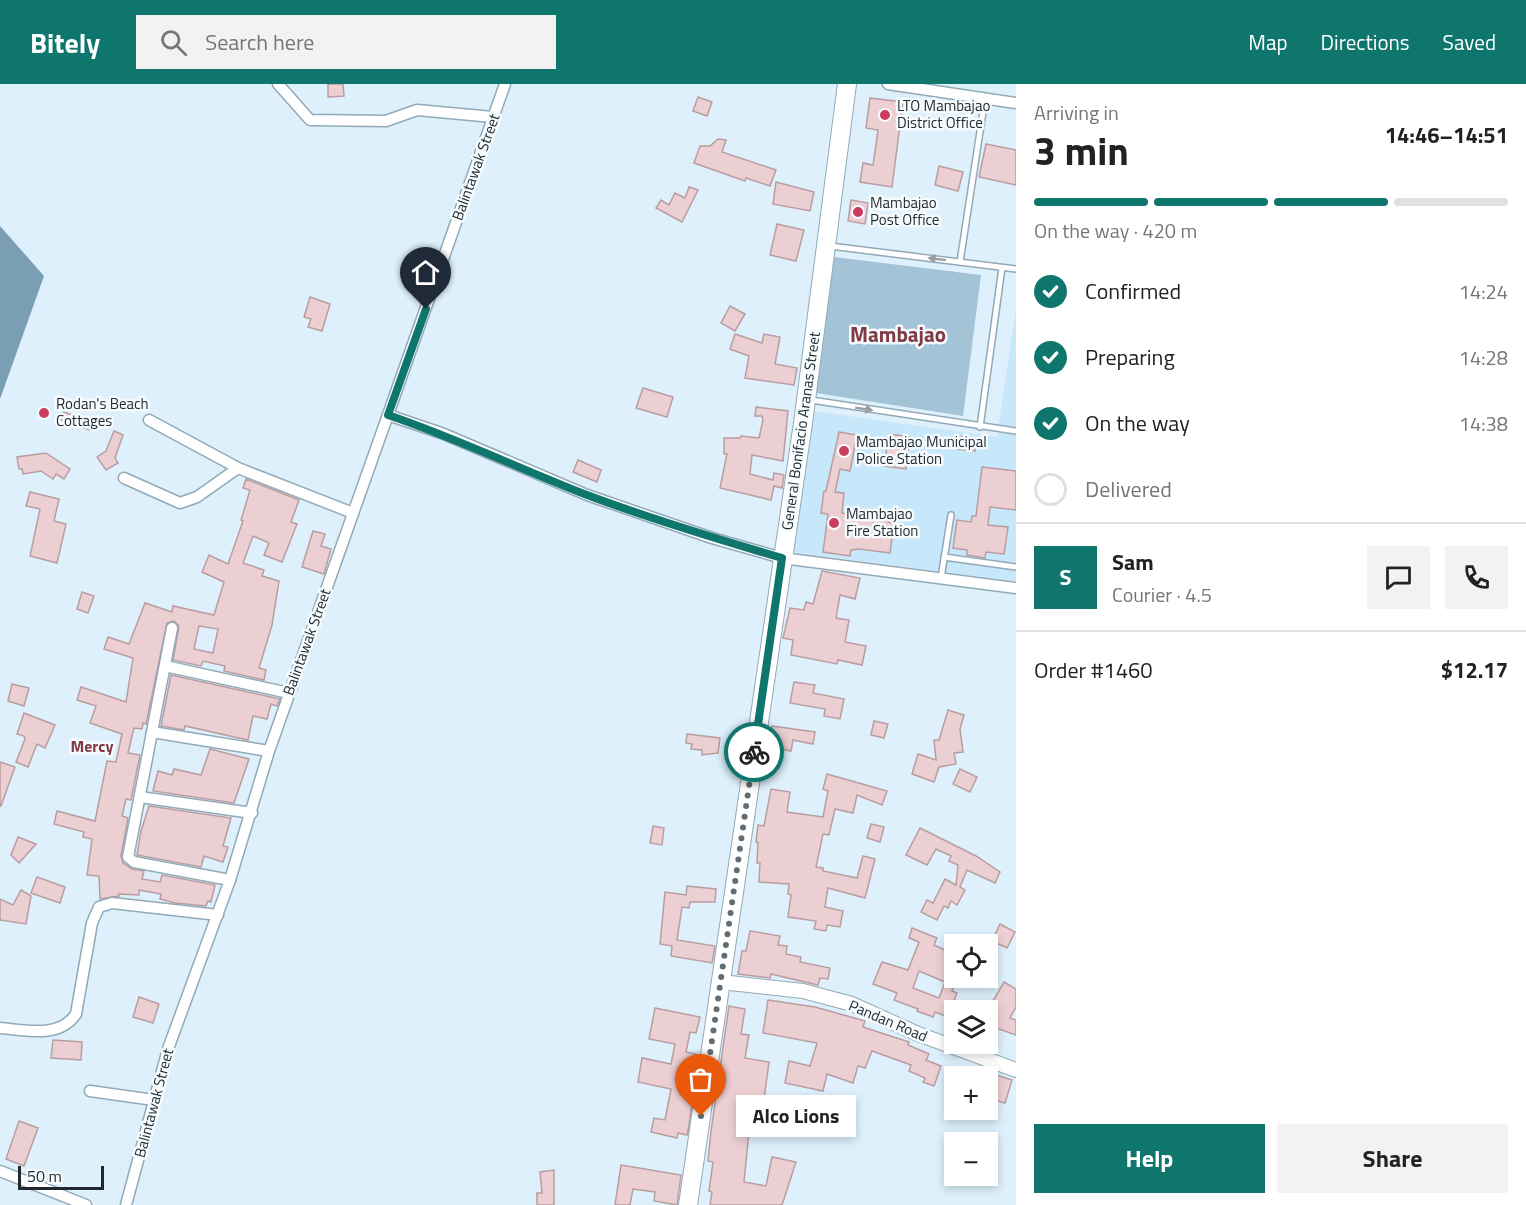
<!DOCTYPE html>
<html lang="en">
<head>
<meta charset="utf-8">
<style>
	:root { --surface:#fff; --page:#f2f2f2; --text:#222; --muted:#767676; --line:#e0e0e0; --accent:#0f766e }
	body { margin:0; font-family:"Titillium Web",sans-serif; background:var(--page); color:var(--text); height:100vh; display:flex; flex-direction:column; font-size:22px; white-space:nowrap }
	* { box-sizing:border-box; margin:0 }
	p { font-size:20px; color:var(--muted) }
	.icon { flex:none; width:33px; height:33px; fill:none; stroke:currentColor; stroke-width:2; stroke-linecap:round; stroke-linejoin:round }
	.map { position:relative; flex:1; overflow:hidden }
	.sheet { display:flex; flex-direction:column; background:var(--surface); width:510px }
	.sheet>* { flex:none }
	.tools { position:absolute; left:944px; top:850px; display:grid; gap:12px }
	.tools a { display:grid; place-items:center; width:54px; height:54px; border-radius:0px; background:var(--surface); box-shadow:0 3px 9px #0003; font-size:30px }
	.scale { position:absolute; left:18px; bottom:15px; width:86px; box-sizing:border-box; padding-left:6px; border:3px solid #1f282e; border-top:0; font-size:16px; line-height:21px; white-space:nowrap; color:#1f282e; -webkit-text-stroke:4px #f6fbfe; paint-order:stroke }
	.pin { position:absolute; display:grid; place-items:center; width:51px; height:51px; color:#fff; margin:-62px -26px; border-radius:50% 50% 50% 0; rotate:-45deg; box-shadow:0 0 6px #0007 }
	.pin .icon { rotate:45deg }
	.courier { position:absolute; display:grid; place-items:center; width:60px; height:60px; margin:-30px; border:4px solid #0f766e; border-radius:50%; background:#fff; color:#222; box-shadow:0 2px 8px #0007 }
	.bubble { position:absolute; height:42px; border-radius:0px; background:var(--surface); box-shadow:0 3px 9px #0003; font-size:20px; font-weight:700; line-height:42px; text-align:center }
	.headline em { font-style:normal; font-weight:700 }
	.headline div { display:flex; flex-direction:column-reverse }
	.headline { display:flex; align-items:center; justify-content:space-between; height:102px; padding:0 18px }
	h1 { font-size:39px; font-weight:700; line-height:45px }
	.bar { display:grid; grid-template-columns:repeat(4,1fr); gap:9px 6px; align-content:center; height:72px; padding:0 18px }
	.bar i { height:8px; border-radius:4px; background:var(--line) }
	.bar .active { background:var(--accent) }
	.bar p { grid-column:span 4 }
	.line { display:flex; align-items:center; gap:15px; padding:0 18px; border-top:2px solid var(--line) }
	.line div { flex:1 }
	.round { display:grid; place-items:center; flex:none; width:63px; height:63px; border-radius:0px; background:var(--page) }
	ol { padding:0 18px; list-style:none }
	li { display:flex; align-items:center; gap:18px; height:66px }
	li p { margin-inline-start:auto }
	li .icon { padding:6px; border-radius:50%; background:var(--accent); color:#fff; stroke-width:4 }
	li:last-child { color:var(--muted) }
	li i { width:33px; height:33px; border:3px solid var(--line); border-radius:50% }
	.action { display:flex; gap:12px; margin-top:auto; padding:12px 18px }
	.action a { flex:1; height:69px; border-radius:0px; background:var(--accent); color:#fff; font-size:24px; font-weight:700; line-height:69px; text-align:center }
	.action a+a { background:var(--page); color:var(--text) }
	header { display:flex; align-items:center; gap:36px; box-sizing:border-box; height:84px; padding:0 30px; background:var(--accent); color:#fff }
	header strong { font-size:28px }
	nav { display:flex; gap:33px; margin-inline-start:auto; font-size:21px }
	.search { width:420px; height:54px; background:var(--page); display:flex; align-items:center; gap:15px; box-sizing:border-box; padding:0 21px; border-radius:0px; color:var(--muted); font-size:22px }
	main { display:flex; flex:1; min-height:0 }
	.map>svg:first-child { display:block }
	.built { fill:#c7e7fa }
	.green { fill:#a3c4d7 }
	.water { fill:#7a9eb3 }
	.building { fill:#eccfd2; stroke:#b99da0; stroke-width:1.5; fill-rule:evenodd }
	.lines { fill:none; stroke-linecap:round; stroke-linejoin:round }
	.service-casing { stroke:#92a9b7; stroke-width:8 }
	.minor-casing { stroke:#92a9b7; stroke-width:13 }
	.tertiary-casing { stroke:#92a9b7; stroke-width:16 }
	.primary-casing { stroke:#92a9b7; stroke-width:20 }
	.service { stroke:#fff; stroke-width:5 }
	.minor { stroke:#fff; stroke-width:10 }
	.tertiary { stroke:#fff; stroke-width:14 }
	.primary { stroke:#fff; stroke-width:18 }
	.oneway { fill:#9a9ea1 }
	.done { stroke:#626e76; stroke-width:6; stroke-dasharray:0 10.8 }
	.route { stroke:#0f766e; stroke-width:8 }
	.poi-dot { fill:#cb3c5e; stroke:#f6fbfe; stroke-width:2 }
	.labels { text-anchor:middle; stroke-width:5; stroke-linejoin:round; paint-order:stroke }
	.poi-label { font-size:15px; fill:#1f282e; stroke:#f6fbfe; text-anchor:start }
	.street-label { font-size:15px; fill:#1f282e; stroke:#f6fbfe }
	.neighbourhood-label { font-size:16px; font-weight:bold; fill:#803945; stroke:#f6fbfe }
	.district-label { font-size:21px; font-weight:bold; fill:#803945; stroke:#f6fbfe }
</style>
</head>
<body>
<header>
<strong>Bitely</strong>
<div class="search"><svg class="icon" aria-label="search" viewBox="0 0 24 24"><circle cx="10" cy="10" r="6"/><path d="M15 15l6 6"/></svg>Search here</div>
<nav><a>Map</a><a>Directions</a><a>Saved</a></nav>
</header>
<main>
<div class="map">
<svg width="1016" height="1121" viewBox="0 0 1016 1121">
	<rect width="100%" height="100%" fill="#ddf0fc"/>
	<!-- built -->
	<path class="built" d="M1016,225V497L792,468L813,327L997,353Z"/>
	<!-- green -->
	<path class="green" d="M834,173L981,191L963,332L816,309Z"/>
	<!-- water -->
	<path class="water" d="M0,142L44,192L0,315Z"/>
	<!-- building -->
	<g class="building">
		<path d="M328,0H343L344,12L328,13Z"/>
		<path d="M698,13L712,18L707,32L693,27Z"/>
		<path d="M870,14L903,18L892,103L860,98L863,79L873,81L878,46L866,44Z"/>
		<path d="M718,55L726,56L722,68L776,86L770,102L746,94L745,97L694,79L700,62H710Z"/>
		<path d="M986,60L1016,66V101L979,93Z"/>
		<path d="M939,82L963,88L958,107L935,101Z"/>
		<path d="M776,98L814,108L810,127L773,120Z"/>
		<path d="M689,103L698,106L682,138L656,124L661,116L669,121L675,109L685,114Z"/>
		<path d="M851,116L868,119L865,140L848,137Z"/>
		<path d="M777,140L804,146L796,177L770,171Z"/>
		<path d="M310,213L330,220L322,247L308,243L311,235L304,233Z"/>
		<path d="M730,222L745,230L735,247L721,239Z"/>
		<path d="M735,250L762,259L764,250L780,253L775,280L797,284L794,301L745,294L749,272L730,265Z"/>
		<path d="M643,304L673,313L667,333L636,324Z"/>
		<path d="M756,323L788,327L783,377L752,371L750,390L773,396L774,389L784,391L782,404L774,402L771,416L720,404L727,370H724V354H740L741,352L759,354L763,336L762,332H755Z"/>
		<path d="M64,328L93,338L90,346L61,336Z"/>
		<path d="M114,347L123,351L115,374L118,379L106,386L97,373L106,367Z"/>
		<path d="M839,348L857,351L850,387L840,385L835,408L844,409L842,429L872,433V429L889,431L888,438L894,439L890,469L859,465L851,466L850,472L823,468L828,430L821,429L824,407H826Z"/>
		<path d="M889,350L910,353L906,385L884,382Z"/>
		<path d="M957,352L976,354L975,367L956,365Z"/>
		<path d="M46,369L70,385L64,395L56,390L53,395L41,387L23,390L22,385H19L17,373Z"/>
		<path d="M578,376L601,386L597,398L573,388Z"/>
		<path d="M982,383L1016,387V426L990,423L988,441L1008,443L1004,470L986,468L985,474L967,471V466L953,464L957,436L971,438L972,432H976Z"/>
		<path d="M246,395L299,416L291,438L297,440L282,478L264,471L269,459L253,452L243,479L264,486L262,492L279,497L272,541L259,584L266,586L264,596L224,587L225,582L203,577L201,582L173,576L179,542L174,537L167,539L146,640L143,639L142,645L134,644L128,669L140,671L131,716L126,715L122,732L128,734L121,772L123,779L132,785L144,787L142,795L160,798L162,791L215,801L211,818L208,817L206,822L175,819L160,815L161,810L139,806V811L119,810V812L100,815L99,792L87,791L92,755L83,753L84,748L54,740L57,727L95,737L107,677L116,678L122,650L90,639L96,622L77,616L81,603L126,618L133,574L104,565L108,553L129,560L145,519L172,528L173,522L214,531L224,498L202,488L209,471L228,480L243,437L241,436L250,406L243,404ZM199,542L218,545L213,569L194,565Z"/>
		<path d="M30,408L59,415L54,437L66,440L57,479L30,472L40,425L26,422Z"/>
		<path d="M313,447L325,450L321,462L331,465L324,490L302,483Z"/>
		<path d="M822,487L860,494L855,515L840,511L836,534L849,536L845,558L866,562L862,581L838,576L837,580L791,571L793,556L783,554L790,524L804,526L806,518L813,520Z"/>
		<path d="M82,508L94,512L88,529L77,525Z"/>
		<path d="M171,591L280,615L277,622L271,620L267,635L253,632L248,656L185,642L184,646L161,642Z"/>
		<path d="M794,598L815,601L813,609L844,615L840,635L824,632L825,625L790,619Z"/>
		<path d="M12,600L29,604L24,622L8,617Z"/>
		<path d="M948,626L964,631L960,645L963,668L954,669L956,680L939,683L934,698L912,690L918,670L936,676L934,656H939Z"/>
		<path d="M24,629L55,641L45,664L37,660L28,683L16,678L25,655L24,652L17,650Z"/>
		<path d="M874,637L888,640L884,654L871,651Z"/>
		<path d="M772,642L815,648L813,660L793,656L791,667L768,662Z"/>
		<path d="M687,650L720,654L718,669L702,671V666L691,665L692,660L686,659Z"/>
		<path d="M210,665L249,675L234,719L153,707L158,687L172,691L174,685L201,691Z"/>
		<path d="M0,678L15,683L1,722H0Z"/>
		<path d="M960,685L977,693L970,708L953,700Z"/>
		<path d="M827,690L887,707L882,721L857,711L853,729L835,725L829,751L823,750L816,783L823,784V787L857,794L863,772L875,775L865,814L828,804L825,823L843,827L840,843L827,841L826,847L814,845L816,837L788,833L791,811L788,810L789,800L759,798L760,779H757L758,758H756L758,741L764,742L771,705L790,708L787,728L823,733L828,707L823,705Z"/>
		<path d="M149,722L231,734L223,762L228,763L223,778L204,772L201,783L137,771L141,747Z"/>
		<path d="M871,740L884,743L880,758L867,754Z"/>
		<path d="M653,742L664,744L662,761L650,759Z"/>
		<path d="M920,744L976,772L1000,788L995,799L967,786L960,803L965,806L957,821L951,817L948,824L944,822L937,836L921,828L927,816L933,819L945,795L956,801L958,781L949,777L951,772L936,765L927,781L906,771Z"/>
		<path d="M18,753L36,760L19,779L11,771Z"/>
		<path d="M37,793L65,803L60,819L31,809Z"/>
		<path d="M687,802L716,805L715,818H690L689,824L682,823L677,856L715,862L712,879L671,872L672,862L660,860L665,808L686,811Z"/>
		<path d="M21,806L31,812L26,840L0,836V815L13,821Z"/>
		<path d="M1000,840L1015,848L1007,864L992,857Z"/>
		<path d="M912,844L937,854L934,861L954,870V894H958L952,907L957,909L948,933L935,928L933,933L917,927L918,925L894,916L897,909L873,900L882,878L908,886L919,858L909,854ZM919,887L945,898L939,914L913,904Z"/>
		<path d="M750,847L780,852L778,861L787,862L786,870L801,873L800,878L830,884L828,895L820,894L818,901L771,890L770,894L738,890L742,867H746Z"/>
		<path d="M1004,898L1016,905V923L1010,934L1016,936V951L999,945H995L994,949L987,946V927Z"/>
		<path d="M139,913L159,920L153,939L133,933Z"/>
		<path d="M768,916L815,923L865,937L863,943L909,958L908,961L929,970L926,976L941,982L934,1002L923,998L925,994L909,987L911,981L872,967L865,984L858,982L853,999L827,990L823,1007L785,999L789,977L810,982L817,959L763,949Z"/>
		<path d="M729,922L745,925L741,950L749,951L745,974L769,978L764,1015L770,1017L767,1032L742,1026L739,1045L749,1047L744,1098L766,1102L772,1073L796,1078L782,1121H710L712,1108L709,1107L713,1078L708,1077L711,1047Z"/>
		<path d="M655,924L700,933L696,949L690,948L686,968L699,971L688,1047L687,1051L678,1049L677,1054L651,1048L654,1034L665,1036L671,1005L638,998L642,974L671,980L675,960L649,955Z"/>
		<path d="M53,956L82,958L81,976L51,974Z"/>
		<path d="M987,988L1012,996L1005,1019L987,1014Z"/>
		<path d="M19,1037L38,1044L24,1082L6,1075Z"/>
		<path d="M621,1081L681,1091L677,1121L654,1117L655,1108L633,1105L630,1121H615Z"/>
		<path d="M554,1086V1121H537V1109H542L540,1088Z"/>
	</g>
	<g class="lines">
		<defs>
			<g id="service">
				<path d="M830,162L1016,185"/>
				<path d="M960,178L985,15"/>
				<path d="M811,316L1016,347"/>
				<path d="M980,343L1002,184"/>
				<path d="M944,473L1016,483"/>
				<path d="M941,494L951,431"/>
			</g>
			<g id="minor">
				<path d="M278,0L310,36L386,37L417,26L493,33"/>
				<path d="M888,0L1016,19"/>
				<path d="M388,331L444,350L587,411L712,454L782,474L1016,504"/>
				<path d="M149,336L238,384L353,429"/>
				<path d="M124,394L180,419L197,413L238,384"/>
				<path d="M172,544L128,773L134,778L230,796"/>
				<path d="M165,582L289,609"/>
				<path d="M152,648L269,667"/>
				<path d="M140,713L252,729"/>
				<path d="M0,944C26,946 59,955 76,930L92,839L99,823L112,819L218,831"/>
				<path d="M90,1007L154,1016"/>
				<path d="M0,1087L86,1121"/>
				<path d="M126,1121L168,965L230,796L269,667L505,0"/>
			</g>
			<path id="tertiary" d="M721,898L803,907L852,920L918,950L1016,986"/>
			<path id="primary" d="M688,1121L803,339L847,0"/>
		</defs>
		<!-- service casing -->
		<use href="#service" class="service-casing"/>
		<!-- minor casing -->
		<use href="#minor" class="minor-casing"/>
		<!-- tertiary casing -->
		<use href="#tertiary" class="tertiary-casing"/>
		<!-- primary casing -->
		<use href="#primary" class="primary-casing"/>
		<!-- service -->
		<use href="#service" class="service"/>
		<!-- minor -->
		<use href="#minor" class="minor"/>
		<!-- tertiary -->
		<use href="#tertiary" class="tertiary"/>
		<!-- primary -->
		<use href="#primary" class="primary"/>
	</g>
	<!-- one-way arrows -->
	<defs><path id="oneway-solid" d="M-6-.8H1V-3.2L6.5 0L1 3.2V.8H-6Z" transform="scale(1.5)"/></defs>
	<g class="oneway">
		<use href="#oneway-solid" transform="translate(937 175) rotate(-173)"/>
		<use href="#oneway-solid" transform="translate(864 325) rotate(9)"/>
	</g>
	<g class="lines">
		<!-- done -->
		<path class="done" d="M701,1032L754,668"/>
		<!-- route -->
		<path class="route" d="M426,225L388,331C456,354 520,385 587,411C651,435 717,455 782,474L754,668"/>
	</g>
	<!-- markers -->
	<g class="poi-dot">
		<circle cx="885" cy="31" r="6"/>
		<circle cx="858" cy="128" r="6"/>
		<circle cx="44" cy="329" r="6"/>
		<circle cx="844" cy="367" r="6"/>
		<circle cx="834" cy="439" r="6"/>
	</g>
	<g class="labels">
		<!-- poi labels -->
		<g class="poi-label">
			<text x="897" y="27">LTO Mambajao<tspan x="897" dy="17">District Office</tspan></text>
			<text x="870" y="124">Mambajao<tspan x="870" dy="17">Post Office</tspan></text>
			<text x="56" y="325">Rodan's Beach<tspan x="56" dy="17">Cottages</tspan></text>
			<text x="856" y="363">Mambajao Municipal<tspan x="856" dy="17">Police Station</tspan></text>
			<text x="846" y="435">Mambajao<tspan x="846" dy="17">Fire Station</tspan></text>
		</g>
		<!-- street labels -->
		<g class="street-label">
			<text transform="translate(476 83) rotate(-70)" y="5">Balintawak Street</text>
			<text transform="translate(801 347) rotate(-82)" y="5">General Bonifacio Aranas Street</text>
			<text transform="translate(307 558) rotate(-70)" y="5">Balintawak Street</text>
			<text transform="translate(888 937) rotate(23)" y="5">Pandan Road</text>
			<text transform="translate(154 1019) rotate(-75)" y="5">Balintawak Street</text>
		</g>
		<!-- neighbourhood labels -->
		<g class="neighbourhood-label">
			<text x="92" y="668">Mercy</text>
		</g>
		<!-- district labels -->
		<g class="district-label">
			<text x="898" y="258">Mambajao</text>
		</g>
	</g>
</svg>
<div class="tools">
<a><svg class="icon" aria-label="locate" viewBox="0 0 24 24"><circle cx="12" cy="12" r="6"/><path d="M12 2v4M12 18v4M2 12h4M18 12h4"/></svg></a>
<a><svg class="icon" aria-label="layers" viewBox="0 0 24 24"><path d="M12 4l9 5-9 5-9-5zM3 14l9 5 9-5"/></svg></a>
<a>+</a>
<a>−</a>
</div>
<div class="scale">50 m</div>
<div class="pin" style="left:701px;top:1032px;background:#ea580c"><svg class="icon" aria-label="bag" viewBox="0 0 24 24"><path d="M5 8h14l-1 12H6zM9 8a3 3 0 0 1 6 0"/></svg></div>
<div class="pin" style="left:426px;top:225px;background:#1f2937"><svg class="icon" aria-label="home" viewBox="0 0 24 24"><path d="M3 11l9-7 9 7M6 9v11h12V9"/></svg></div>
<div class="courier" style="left:754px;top:668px"><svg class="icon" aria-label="bike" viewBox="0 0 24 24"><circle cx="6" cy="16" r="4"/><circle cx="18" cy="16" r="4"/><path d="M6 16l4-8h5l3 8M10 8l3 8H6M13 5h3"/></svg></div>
<div class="bubble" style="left:736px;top:1011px;width:120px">Alco Lions</div>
</div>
<section class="sheet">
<div class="headline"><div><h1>3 min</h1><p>Arriving in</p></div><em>14:46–14:51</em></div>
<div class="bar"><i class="active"></i><i class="active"></i><i class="active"></i><i></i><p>On the way · 420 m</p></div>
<ol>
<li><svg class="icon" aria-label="check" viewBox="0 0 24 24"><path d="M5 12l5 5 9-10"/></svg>Confirmed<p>14:24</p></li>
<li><svg class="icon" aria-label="check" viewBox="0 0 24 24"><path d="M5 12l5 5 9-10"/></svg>Preparing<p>14:28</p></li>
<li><svg class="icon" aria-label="check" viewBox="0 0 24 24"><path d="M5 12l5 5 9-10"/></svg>On the way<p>14:38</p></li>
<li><i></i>Delivered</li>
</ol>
<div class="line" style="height:108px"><b class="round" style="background:var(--accent);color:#fff">S</b><div><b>Sam</b><p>Courier · 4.5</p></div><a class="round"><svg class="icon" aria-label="chat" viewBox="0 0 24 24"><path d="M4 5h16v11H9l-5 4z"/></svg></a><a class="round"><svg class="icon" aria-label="phone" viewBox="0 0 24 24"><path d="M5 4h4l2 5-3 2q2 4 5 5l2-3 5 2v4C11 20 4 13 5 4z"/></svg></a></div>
<div class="line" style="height:78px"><div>Order #1460</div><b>$12.17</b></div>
<div class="action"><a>Help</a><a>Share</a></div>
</section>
</main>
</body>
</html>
